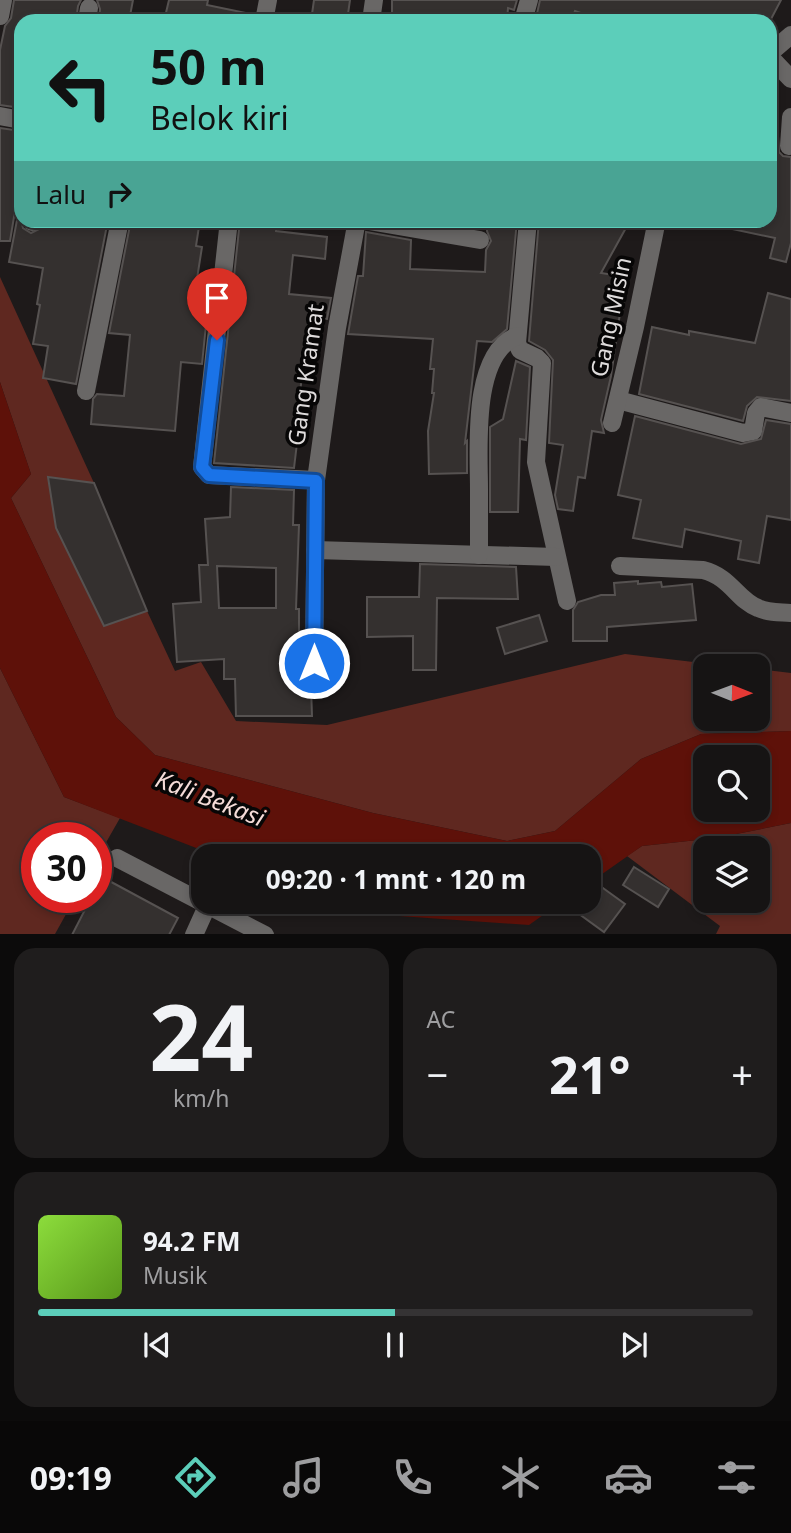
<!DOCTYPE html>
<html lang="id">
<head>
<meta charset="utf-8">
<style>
	body { margin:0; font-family:"Noto Sans",sans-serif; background:#1f1d1d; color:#f1f3f6; height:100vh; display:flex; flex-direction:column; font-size:26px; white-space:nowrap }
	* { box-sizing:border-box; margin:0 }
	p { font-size:23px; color:#9e9ea0 }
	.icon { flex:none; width:38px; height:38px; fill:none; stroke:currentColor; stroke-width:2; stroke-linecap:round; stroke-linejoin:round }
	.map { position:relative; height:934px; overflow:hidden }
	.details { display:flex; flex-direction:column; gap:14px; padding:14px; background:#0c0b0b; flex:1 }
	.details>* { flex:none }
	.hud { position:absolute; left:14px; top:14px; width:763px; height:214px; border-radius:21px; box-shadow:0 4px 10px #0003,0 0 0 2px #353334; background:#5cceba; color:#111; overflow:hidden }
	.needle { width:46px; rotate:91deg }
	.controls { position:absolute; left:693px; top:654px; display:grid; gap:14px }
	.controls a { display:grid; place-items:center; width:77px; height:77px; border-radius:14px; background:#161414; box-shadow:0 4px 10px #0003,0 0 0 2px #353334; font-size:35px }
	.speed { position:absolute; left:21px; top:822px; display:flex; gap:14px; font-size:35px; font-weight:700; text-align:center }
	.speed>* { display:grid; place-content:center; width:91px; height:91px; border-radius:50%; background:#161414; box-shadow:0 4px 10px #0003,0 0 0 2px #353334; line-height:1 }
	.speed .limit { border:10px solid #d22; background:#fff; color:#111 }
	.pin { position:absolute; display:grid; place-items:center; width:60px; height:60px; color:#fff; margin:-72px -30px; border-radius:50% 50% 50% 0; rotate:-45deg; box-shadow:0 0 7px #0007 }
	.pin .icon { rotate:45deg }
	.me { position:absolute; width:77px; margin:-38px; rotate:0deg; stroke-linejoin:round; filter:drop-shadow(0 0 5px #0008) }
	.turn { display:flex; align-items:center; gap:24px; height:147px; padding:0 21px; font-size:32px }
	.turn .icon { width:91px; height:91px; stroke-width:2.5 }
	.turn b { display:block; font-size:49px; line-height:60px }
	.then { display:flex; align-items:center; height:66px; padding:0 21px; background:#0003; gap:14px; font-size:26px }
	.big { font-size:52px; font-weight:700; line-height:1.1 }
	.details .card { flex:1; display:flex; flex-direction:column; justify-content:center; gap:10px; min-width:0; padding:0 24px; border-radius:21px; background:#1f1d1d }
	.details .dial { align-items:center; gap:0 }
	.dial b { font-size:91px; line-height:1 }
	.song { display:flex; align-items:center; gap:21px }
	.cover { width:84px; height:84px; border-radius:10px; background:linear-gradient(135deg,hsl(90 70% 55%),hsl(90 70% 35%)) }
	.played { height:7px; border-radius:4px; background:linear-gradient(90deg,#5cceba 50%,#353334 50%) }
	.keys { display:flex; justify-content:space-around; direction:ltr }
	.heat { display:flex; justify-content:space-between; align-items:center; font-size:38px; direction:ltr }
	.details .tiles { flex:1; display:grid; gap:14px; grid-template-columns:1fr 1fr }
	.card:last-child { grid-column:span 2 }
	.trip { position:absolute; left:191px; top:844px; width:410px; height:70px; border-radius:21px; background:#161414; box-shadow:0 4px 10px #0003,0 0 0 2px #353334; font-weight:700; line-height:70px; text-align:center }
	.menu { display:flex; height:112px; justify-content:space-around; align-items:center; background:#090808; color:#9e9ea0 }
	.menu .icon { width:49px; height:49px }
	.menu .on { color:#5cceba }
	.menu b { font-size:32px; color:#f1f3f6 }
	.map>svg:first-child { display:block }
	.green { fill:#5f2820; fill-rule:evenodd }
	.water { fill:#5e1109; fill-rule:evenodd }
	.building { fill:#34302f; stroke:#565251; stroke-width:2; fill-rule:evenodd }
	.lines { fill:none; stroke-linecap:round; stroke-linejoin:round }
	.minor { stroke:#696766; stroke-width:18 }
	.route-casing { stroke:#114b97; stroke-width:18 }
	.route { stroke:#1a73e8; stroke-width:12 }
	.labels { text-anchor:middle; stroke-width:7; stroke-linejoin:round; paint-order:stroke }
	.street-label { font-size:23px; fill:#dedbdb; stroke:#070606 }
	.water-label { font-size:24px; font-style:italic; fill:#f5dcd8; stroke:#070606 }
</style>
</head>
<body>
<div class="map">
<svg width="791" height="935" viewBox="0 0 791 935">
	<rect width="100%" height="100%" fill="#1e1a1a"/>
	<g class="green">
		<polygon points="0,277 94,483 48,477 56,528 104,626 147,611 175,671 201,662 236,721 327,725 625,654 736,667 705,667 705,719 758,719 758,669 791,673 791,731 701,734 641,759 555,831 507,841 373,813 155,755 116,717 11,498 31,474 0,382"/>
		<polygon points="0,668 64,797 120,818 96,860 96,838 37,838 37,898 75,898 55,934 0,934"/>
		<path d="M791,823V934H716L720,926L627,856L642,846L716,838ZM705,849H758V901H705Z"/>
	</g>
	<g class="water">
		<path d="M0,382L31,474L11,498L116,717L155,755L373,813L507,841L555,831L641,759L701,734L791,731V823L716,838L642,846L588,884V856H217L64,797L0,668ZM705,758H758V810H705Z"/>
		<polygon points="351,901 563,901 529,925 399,916"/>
	</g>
	<g class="building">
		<polygon points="14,0 81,0 78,6 76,21 21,21 21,108 0,105 0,50 5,26 11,18"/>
		<polygon points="97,0 133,0 129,21 99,21 100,9"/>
		<polygon points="169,0 208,0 207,5 246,13 245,21 164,21"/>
		<polygon points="314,0 350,0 347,21 311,21"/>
		<polygon points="392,0 517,0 514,10 508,8 507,21 442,21 442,17 392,15"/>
		<polygon points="540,0 781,0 770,21 604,21 575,11 571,21 545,21 536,18"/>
		<polygon points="0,128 21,131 21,175 10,241 0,241"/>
		<polygon points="770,131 778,136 779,152 783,156 791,157 791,243 786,262 770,258 775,238 732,229 732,220 770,220"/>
		<polygon points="17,220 21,220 23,228 31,233 41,228 43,220 108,220 76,384 43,378 48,346 33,344 40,305 37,304 43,268 9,262"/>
		<polygon points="131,220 200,220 196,246 202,247 196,285 210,286 202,364 181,362 175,431 91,424 93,399 97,394 124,396 130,335 109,333"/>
		<polygon points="240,220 277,220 276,231 327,237 325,259 293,255 289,294 331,298 327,319 309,317 297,418 300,418 294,468 214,463"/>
		<polygon points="487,220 517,220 507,329 492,342 477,341 465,443 467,441 467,473 429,474 428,431 434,393 432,393 434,369 430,369 433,339 348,334 358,276 363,276 366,232 411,240 410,269 485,272 486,250 491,241 487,231"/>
		<polygon points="539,220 617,220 627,226 601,273 627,277 622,313 620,313 611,376 601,420 604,433 592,431 585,478 578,477 573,511 558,509 555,495 563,445 549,443 553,360 545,350 529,341"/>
		<polygon points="768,293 791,299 791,401 757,397 747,406 743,421 639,394 652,327 689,335 689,331 755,343"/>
		<polygon points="516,361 530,367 526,440 520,439 518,512 490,512 490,427 503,419"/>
		<polygon points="635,416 741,444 761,439 766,420 791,424 791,520 767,516 759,563 738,559 741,541 685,529 682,547 633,538 641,500 618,495"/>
		<polygon points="48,477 94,483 147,611 104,626 56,528"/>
		<path d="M231,487L294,490L293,525H299L296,609H299V649H303L304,668L309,673H319L325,664L326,649L341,648L342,685L311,686L312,716H236L235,679H224V659L177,662L173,604L201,602L199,565H208L205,519L230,517ZM217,566L276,568V608H219Z"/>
		<polygon points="420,564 516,567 518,599 437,598 436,670 413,670 413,636 367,637 367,597 419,597"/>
		<polygon points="638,581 638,584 661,582 662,587 692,584 696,620 607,627 607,641 573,641 573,610 578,602 601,595 615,595 614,583"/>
		<polygon points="539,615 547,641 505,654 497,628"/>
		<polygon points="634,867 669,889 658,907 623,885"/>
		<polygon points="102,877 178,918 169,935 72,935 91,898 96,898 96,889"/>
		<polygon points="596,883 625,904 604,932 575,911 582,901 588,901 588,893"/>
	</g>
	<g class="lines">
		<g class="minor">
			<polyline points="0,16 3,0"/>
			<polyline points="87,21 89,8"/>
			<polyline points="264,21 268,0"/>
			<polyline points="371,21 374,0"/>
			<polyline points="523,21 529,0"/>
			<polyline points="770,53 791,35"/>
			<polyline points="770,57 791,79"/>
			<polyline points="0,116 21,120"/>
			<polyline points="789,146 791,117"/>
			<polyline points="229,220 202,467 209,475 316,480"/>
			<polyline points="363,220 480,240"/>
			<polyline points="528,220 517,343 520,350 537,358 542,363 536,462 567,601"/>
			<polyline points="32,222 32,220"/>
			<polyline points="86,391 120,220"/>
			<polyline points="618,400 743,433 753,431 756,413 761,407 791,413"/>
			<polyline points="612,423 635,327 657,220"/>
			<polyline points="315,550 556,557"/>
			<path d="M479,555C479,533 479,511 479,489C479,449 471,354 517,336"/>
			<path d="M620,566L703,570C731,577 737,600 758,608C768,613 780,612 791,613"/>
			<polyline points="314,663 316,480 337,328 357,220"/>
			<polyline points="117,858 265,935"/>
			<polyline points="194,935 208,904"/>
		</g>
	</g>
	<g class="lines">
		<defs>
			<polyline id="route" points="217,340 202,467 209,475 316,481 314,663"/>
		</defs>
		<use href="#route" class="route-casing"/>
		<use href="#route" class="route"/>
	</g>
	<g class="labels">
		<g class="street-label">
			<text transform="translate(611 317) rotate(-78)" y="8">Gang Misin</text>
			<text transform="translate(306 375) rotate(-82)" y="8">Gang Kramat</text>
		</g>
		<g class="water-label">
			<text transform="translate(210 799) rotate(21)" y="8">Kali Bekasi</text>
		</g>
	</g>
</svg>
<div class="controls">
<a><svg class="needle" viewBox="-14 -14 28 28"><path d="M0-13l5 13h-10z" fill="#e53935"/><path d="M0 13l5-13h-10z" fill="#9e9ea0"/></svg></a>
<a><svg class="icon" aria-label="search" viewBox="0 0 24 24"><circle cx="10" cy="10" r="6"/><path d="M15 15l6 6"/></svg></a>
<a><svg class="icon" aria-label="layers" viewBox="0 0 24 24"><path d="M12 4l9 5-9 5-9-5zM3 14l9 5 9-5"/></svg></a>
</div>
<div class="speed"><div class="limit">30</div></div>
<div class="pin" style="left:217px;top:340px;background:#d93025"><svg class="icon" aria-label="arrive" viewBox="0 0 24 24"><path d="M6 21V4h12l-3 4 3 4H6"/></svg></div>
<svg class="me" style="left:314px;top:663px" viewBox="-20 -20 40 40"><circle r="17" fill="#1a73e8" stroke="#fff" stroke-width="3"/><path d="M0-11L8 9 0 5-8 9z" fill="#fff"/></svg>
<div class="trip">09:20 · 1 mnt · 120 m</div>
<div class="hud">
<div class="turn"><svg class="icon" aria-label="left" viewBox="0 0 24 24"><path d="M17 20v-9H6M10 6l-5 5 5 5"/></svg><div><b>50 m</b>Belok kiri</div></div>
<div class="then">Lalu<svg class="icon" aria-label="right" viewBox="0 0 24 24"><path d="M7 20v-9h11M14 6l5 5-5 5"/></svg></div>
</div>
</div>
<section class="details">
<div class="tiles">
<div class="card dial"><b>24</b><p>km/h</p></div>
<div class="card"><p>AC</p>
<div class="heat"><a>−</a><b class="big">21°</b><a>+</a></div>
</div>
<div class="card">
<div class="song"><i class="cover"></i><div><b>94.2 FM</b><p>Musik</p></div></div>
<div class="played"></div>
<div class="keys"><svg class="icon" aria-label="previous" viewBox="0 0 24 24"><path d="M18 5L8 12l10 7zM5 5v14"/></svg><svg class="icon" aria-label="pause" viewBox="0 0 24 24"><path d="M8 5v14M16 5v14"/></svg><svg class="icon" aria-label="next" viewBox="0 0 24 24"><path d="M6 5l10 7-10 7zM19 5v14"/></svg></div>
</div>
</div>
</section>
<nav class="menu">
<b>09:19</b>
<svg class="icon on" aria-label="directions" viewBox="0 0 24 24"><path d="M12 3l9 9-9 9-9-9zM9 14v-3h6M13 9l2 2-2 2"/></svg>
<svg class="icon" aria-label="music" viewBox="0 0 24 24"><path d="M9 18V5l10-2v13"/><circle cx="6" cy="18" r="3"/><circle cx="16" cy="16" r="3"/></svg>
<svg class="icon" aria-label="phone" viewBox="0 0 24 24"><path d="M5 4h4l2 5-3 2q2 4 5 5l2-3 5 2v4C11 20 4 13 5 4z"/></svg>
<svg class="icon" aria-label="climate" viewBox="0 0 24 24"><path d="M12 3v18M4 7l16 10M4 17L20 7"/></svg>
<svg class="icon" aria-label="car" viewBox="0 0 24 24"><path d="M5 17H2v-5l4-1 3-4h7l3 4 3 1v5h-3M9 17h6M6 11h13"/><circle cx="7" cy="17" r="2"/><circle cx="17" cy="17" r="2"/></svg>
<svg class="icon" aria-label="filters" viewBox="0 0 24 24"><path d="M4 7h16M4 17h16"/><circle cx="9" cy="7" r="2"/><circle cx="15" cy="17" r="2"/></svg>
</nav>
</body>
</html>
